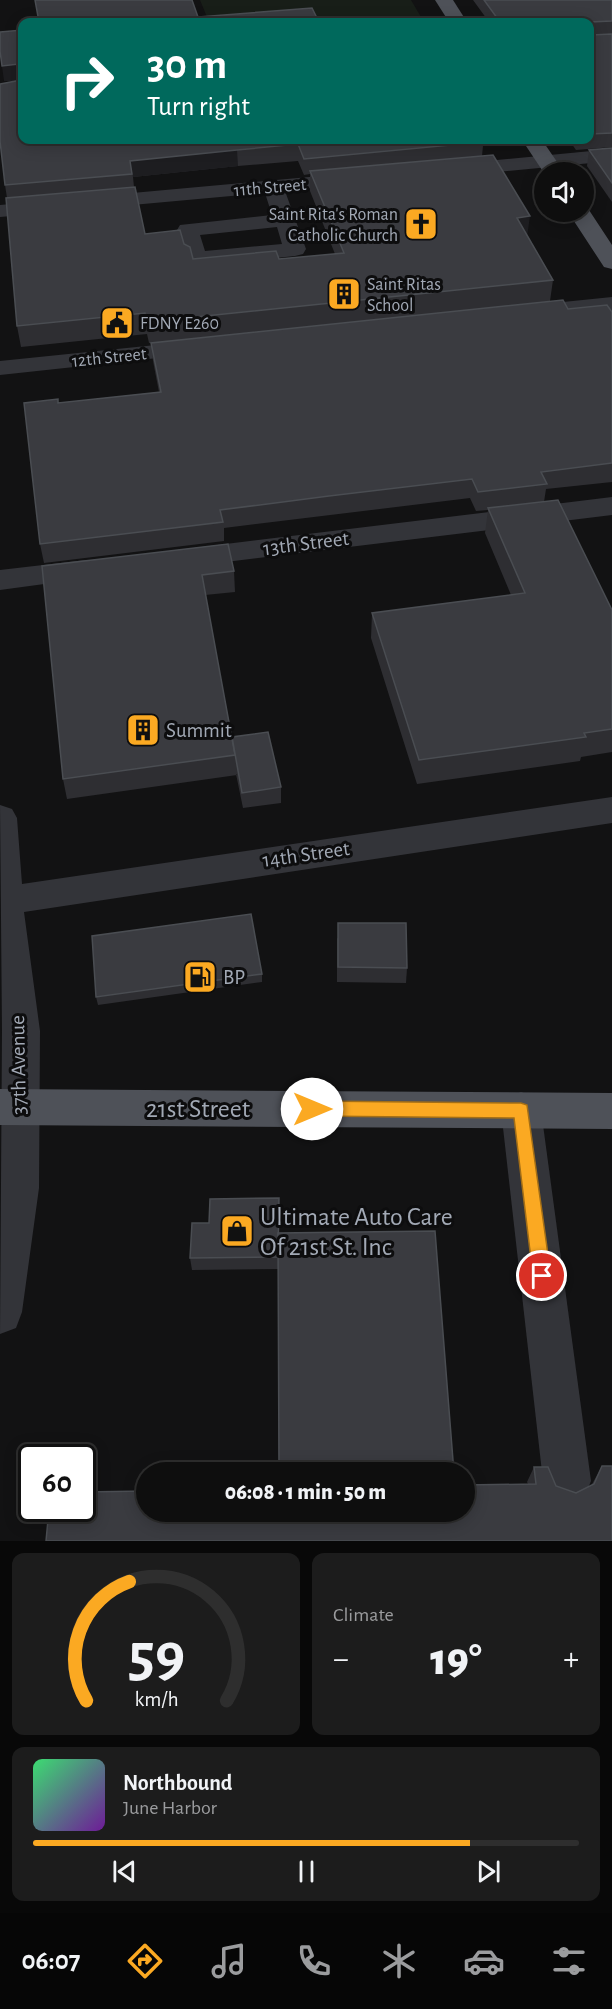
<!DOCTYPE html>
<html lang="en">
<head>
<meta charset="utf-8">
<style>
	body { margin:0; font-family:"Alegreya Sans",sans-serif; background:#1c1c1c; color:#f1f3f6; height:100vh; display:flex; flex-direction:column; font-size:22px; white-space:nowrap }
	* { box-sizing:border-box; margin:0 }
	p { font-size:20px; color:#9b9c9e }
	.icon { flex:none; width:33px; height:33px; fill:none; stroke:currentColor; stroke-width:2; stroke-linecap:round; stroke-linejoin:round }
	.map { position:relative; height:1541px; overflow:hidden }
	.drawer { display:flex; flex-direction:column; gap:12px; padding:12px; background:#080808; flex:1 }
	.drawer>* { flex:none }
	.guide { position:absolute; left:18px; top:18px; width:576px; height:126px; border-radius:12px; box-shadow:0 3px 15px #0003,0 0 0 2px #2e2e2e; background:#00695c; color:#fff; overflow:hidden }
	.tools { position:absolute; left:534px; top:162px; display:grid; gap:12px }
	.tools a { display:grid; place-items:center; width:60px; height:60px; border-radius:50%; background:#0e0e0e; box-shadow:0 3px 15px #0003,0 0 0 2px #2e2e2e; font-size:30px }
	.speed { position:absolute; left:18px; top:1444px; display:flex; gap:12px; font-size:30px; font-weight:700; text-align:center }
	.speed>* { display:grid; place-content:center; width:78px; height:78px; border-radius:50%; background:#0e0e0e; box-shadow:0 3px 15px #0003,0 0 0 2px #2e2e2e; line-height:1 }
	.speed .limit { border:3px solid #111; border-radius:9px; background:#fff; color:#111 }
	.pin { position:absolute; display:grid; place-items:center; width:51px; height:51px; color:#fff; margin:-26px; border:3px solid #fff; border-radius:50%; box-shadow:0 2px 6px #0007 }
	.me { position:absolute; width:66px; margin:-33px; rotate:90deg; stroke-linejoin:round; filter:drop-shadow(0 0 4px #0008) }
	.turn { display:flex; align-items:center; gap:21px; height:126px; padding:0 30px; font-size:27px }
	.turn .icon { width:78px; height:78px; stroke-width:2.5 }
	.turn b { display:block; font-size:42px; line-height:51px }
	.big { font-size:45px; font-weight:800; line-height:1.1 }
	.drawer .widget { flex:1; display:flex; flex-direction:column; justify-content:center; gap:9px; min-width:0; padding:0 21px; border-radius:12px; background:#1c1c1c }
	.drawer .dial { align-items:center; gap:0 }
	.dial svg { height:156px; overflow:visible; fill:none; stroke:#2e2e2e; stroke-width:7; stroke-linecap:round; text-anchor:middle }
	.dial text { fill:#f1f3f6; stroke:none }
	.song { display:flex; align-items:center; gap:18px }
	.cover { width:72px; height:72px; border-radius:9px; background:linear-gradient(135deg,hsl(140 70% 55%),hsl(280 70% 35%)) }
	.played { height:6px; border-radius:3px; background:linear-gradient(90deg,#fba922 80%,#2e2e2e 80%) }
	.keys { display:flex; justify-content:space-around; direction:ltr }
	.heat { display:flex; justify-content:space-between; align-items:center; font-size:33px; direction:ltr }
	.drawer .tiles { flex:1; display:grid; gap:12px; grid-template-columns:1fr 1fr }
	.widget:last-child { grid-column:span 2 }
	.trip { position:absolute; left:136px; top:1462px; width:339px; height:60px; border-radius:30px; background:#0e0e0e; box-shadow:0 3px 15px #0003,0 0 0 2px #2e2e2e; font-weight:800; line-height:60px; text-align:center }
	.menu { display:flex; height:96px; justify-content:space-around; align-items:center; background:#060606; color:#9b9c9e }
	.menu .icon { width:42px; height:42px }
	.menu .selected { color:#fba922 }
	.menu b { font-size:27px; color:#f1f3f6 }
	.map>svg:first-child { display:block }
	.green { fill:#181e18 }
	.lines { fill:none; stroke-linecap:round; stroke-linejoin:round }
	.minor { fill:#333439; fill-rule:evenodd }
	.major { fill:#4e5158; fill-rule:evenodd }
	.wall { fill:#2e2e32; fill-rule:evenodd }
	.shaded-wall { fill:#1d1d20 }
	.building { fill:#3a3b40; stroke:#4a4d52; stroke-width:1.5 }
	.route { fill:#fba922; stroke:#a36e16; stroke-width:1.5 }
	.labels { text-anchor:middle; stroke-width:6; stroke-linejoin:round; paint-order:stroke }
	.far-street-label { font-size:18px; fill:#a2a9b5; stroke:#0d0d0e }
	.far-poi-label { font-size:18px; fill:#a2a9b5; stroke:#0d0d0e; text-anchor:start }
	.street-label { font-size:21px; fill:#a2a9b5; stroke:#0d0d0e }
	.poi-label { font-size:21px; fill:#a2a9b5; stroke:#0d0d0e; text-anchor:start }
	.near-street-label { font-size:26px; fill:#a2a9b5; stroke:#0d0d0e }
	.near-poi-label { font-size:26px; fill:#a2a9b5; stroke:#0d0d0e; text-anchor:start }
</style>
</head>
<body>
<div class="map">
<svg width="612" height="1541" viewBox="0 0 612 1541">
	<rect width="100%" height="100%" fill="#121213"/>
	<polygon class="green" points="200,0 411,0 424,22 322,22 319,17 249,22 209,22"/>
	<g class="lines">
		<g class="minor">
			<polygon points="612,149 612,161 455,176 448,174 445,170 448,166 455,164"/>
			<path d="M353,173L360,175L363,179L360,183L285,191L306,249L303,254L295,256L196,266L188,264L177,230L180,225L272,215L265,193L0,217V205ZM277,227L282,244L205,251L200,235Z"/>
			<polygon points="612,297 612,311 524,320 516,318 512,313 516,308 524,306"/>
			<polygon points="195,341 204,343 207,348 204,353 0,375 0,361"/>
			<polygon points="612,497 612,515 185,567 175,565 171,558 175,551 185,549"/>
			<polygon points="86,560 96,563 100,570 96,577 0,590 0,570"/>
			<polygon points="612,797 612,823 24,912 40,1031 39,1188 22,1312 16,1328 0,1334 2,1031 0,805 12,809 17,818 22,884"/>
			<polygon points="521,1092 535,1097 541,1110 591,1481 584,1498 567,1505 550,1498 543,1481 501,1110 507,1097"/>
		</g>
		<g class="major">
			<polygon points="435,0 453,0 467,22 449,22"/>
			<polygon points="522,140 542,140 564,172 544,173"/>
			<polygon points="584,207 587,207 612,245 612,269 604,267 568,212 584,212"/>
			<polygon points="0,1089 612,1093 612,1129 0,1125"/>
		</g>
	</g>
	<g class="wall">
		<polygon points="473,0 612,0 612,147 576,150 569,140 590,140 590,22 489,22"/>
		<path d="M22,30V140H496L495,145L483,146L482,156L553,280L550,301L568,309L612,312V482L546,489L544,502L612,610V752L581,757L580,761L417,784L371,638L372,613L511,595L485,533L488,510L476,511L470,498L224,528V541L44,563L40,544L58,403L159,392L153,361L151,343H149L147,334L21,347L17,326L7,198L5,185L21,80L4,81ZM298,161L304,175L310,174V191L335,254L279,259H193L184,244L145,234L134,187L133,177L238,166Z"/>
		<polygon points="612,148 612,202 587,166 589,150"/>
		<polygon points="42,566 234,571 235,592 205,595 232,737 281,787 281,803 243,808 236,774 237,775 67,799 63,779"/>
		<polygon points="337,938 407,968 406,983 337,982"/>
		<polygon points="262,974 262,982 98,1005 96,997"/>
		<polygon points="279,1198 279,1269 192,1270 190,1258 209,1223"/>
		<polygon points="602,1466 612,1541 528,1484 527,1482 534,1467 556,1486 576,1493 591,1486"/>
	</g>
	<g class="shaded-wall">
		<polygon points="19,64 22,80 4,81 2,66"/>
		<polygon points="237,150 238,166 133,177 130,161"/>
		<polygon points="530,216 527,237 517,218"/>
	</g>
	<g class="building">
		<polygon points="35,0 192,0 198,17 312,8 319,22 39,22"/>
		<polygon points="484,0 612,0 612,21 590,22 591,35 612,34 612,133 590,134 590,22 500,22"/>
		<polygon points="22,30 22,140 481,140 483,142 304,159 298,144 237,150 130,161 132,174 5,185 0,141 0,84 21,80 22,66 19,64 2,66 0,51 0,32"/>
		<polygon points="612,148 612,183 589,150"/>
		<polygon points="493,155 530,216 517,218 553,280 147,322 145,313 17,326 6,198 135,187 145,234 180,230 184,244 190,247 193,259 276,251 279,259 344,253 310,171"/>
		<polygon points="563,300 568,309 607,305 612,312 612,463 541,472 547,484 478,492 472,479 329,496 220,510 223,522 40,544 24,403 58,399 58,403 161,392 151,343"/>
		<polygon points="558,500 612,610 612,729 584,733 586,737 419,760 372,613 525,593 488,508"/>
		<polygon points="228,544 234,571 202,575 235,755 63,779 42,566"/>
		<polygon points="268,732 281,787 242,793 232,737"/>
		<polygon points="251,914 262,974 96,997 92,936"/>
		<polygon points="338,923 406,923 407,968 338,967"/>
		<polygon points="279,1198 278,1257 190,1258 192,1223 209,1223 210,1199"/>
		<polygon points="435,1231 454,1473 279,1473 278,1233"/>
		<polygon points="602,1466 612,1466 612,1541 46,1541 49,1509 82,1509 82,1492 147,1491 147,1512 465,1512 465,1485 536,1484 534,1467 548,1467 556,1486 576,1493 594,1484"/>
	</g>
	<polygon class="route" points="312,1101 521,1103 527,1105 551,1276 548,1283 542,1285 536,1283 533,1276 514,1118 312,1116 306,1114 303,1109 306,1104"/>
	<defs>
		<symbol id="church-square" viewBox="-11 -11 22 22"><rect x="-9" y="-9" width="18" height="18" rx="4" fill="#fba922" stroke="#0d0d0e"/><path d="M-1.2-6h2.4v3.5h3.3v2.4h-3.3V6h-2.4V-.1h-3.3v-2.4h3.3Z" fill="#111"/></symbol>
		<symbol id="building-square" viewBox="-11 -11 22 22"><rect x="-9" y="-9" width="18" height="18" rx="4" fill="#fba922" stroke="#0d0d0e"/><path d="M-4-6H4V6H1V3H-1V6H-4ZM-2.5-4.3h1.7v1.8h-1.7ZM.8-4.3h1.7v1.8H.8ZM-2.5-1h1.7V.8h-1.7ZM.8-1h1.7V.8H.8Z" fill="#111"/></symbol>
		<symbol id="civic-square" viewBox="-11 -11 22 22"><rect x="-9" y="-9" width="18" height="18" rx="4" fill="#fba922" stroke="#0d0d0e"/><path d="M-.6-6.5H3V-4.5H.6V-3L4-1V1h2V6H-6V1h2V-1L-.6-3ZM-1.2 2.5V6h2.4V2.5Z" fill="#111"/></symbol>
		<symbol id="fuel-square" viewBox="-11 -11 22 22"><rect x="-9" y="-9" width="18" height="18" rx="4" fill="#fba922" stroke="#0d0d0e"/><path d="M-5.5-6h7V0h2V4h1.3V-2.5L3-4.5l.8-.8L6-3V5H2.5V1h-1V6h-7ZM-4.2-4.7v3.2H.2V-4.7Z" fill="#111"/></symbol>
		<symbol id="shop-square" viewBox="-11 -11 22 22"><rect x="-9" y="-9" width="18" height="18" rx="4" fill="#fba922" stroke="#0d0d0e"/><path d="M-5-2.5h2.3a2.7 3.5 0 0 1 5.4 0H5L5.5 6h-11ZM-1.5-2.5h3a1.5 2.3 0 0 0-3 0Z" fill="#111"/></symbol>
	</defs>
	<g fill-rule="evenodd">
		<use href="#church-square" x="402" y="205" width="38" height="38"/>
		<use href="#building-square" x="325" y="275" width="38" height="38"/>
		<use href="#civic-square" x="98" y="304" width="38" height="38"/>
		<use href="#building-square" x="124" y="711" width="38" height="38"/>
		<use href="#fuel-square" x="181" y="958" width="38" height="38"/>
		<use href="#shop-square" x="218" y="1212" width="38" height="38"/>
	</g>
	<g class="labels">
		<g class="far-street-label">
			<text transform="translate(270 187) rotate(-5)" y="6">11th Street</text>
			<text transform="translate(109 357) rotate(-6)" y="6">12th Street</text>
		</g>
		<g class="far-poi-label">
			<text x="398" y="220" text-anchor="end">Saint Rita's Roman<tspan x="398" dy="21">Catholic Church</tspan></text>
			<text x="367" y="290">Saint Ritas<tspan x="367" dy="21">School</tspan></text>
			<text x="140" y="329">FDNY E260</text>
		</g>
		<g class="street-label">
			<text transform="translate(306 543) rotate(-7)" y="7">13th Street</text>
			<text transform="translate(306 854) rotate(-8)" y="7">14th Street</text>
			<text transform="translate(18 1065) rotate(-91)" y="7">37th Avenue</text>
		</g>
		<g class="poi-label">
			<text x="166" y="737">Summit</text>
			<text x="223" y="984">BP</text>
		</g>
		<g class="near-street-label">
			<text x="198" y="1117">21st Street</text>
		</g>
		<g class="near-poi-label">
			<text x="260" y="1225">Ultimate Auto Care<tspan x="260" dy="30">Of 21st St. Inc</tspan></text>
		</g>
	</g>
</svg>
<div class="tools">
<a><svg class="icon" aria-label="sound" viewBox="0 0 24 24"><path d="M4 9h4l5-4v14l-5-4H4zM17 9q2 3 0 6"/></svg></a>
</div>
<div class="speed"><div class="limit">60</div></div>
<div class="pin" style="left:542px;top:1276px;background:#d93025"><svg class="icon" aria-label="arrive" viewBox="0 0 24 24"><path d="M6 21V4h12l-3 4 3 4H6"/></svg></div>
<svg class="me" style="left:312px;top:1109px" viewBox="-20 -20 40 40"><circle r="19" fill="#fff"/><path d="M0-13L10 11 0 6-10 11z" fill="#fba922"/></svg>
<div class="trip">06:08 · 1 min · 50 m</div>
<div class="guide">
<div class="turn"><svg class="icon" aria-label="right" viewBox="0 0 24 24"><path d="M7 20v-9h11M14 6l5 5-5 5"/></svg><div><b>30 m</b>Turn right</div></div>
</div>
</div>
<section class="drawer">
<div class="tiles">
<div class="widget dial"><svg viewBox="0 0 100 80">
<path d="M14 69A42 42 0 1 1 86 69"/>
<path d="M14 69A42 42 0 0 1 36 8" stroke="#fba922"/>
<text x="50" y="56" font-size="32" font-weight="700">59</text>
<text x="50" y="72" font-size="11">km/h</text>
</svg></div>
<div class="widget"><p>Climate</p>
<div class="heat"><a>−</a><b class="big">19°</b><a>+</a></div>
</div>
<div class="widget">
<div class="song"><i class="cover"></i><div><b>Northbound</b><p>June Harbor</p></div></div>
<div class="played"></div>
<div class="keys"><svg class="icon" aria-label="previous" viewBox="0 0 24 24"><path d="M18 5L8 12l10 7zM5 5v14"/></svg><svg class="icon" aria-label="pause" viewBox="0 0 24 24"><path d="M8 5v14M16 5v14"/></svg><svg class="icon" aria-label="next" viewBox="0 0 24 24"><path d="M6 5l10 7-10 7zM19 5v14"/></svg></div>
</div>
</div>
</section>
<nav class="menu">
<b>06:07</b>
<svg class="icon selected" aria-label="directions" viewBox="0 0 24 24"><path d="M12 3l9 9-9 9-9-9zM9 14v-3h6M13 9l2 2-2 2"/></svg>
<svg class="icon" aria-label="music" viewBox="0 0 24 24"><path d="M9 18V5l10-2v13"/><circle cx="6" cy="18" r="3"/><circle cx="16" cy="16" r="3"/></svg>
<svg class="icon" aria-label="phone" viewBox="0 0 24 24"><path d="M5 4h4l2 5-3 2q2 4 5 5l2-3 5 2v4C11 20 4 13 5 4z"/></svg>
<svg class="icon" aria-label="climate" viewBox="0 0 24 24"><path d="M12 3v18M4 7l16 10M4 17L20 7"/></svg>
<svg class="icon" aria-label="car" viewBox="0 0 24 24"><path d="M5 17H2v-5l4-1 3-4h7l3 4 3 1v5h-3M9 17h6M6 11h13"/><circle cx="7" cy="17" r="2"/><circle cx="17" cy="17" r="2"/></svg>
<svg class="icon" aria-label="filters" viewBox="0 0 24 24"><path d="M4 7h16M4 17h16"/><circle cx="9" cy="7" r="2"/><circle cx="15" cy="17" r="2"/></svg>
</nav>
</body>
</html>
